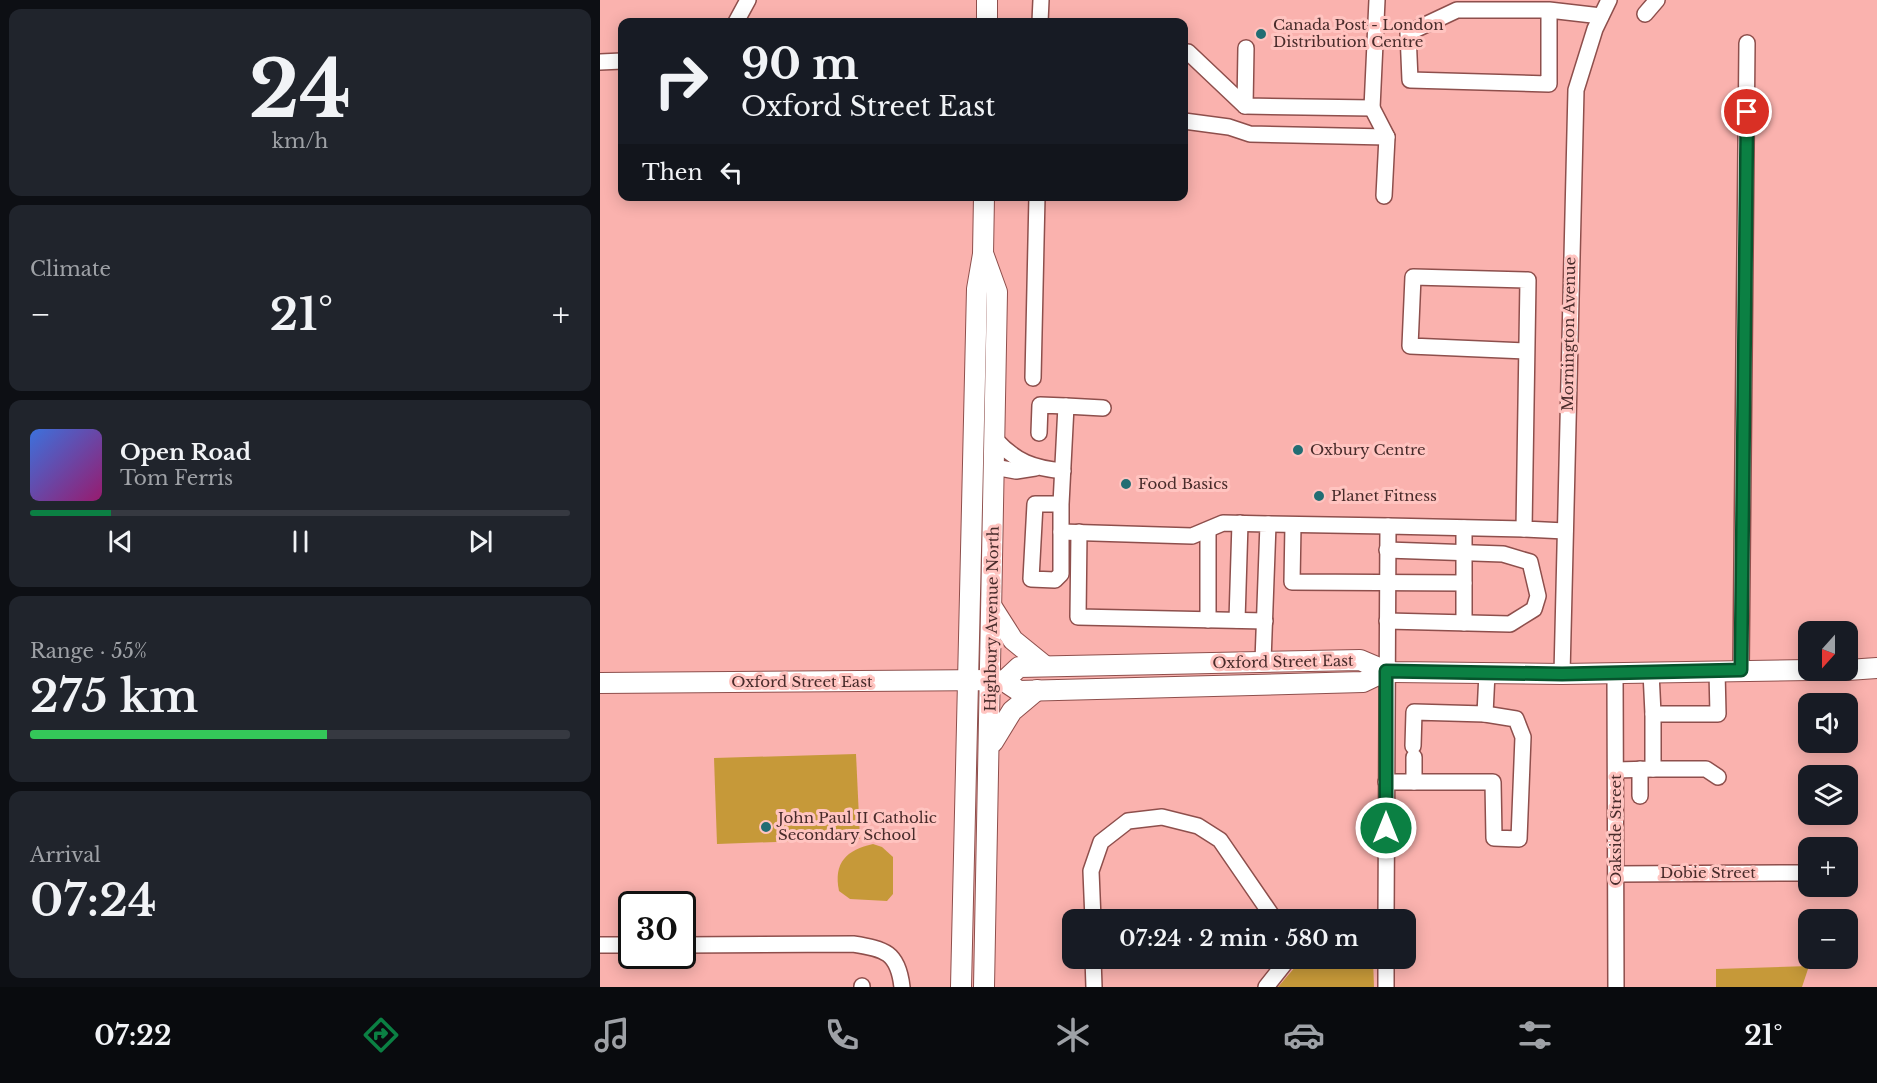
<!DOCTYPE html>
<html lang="en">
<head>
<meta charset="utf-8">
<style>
	body { margin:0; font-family:"Libre Baskerville",serif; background:#20242c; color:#f1f3f6; height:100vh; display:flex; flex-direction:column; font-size:22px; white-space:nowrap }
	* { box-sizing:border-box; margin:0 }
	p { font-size:20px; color:#9ea1a6 }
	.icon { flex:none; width:33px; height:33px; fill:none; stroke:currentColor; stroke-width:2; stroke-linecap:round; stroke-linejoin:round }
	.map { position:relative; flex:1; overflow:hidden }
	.drawer { display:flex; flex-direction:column; gap:9px; padding:9px; background:#0d0f14; width:600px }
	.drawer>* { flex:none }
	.hud { position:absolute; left:18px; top:18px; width:570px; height:183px; border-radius:12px; box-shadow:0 3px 15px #0003; background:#171b24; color:#f1f3f6; overflow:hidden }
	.needle { width:39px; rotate:201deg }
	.controls { position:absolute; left:1198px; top:621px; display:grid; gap:12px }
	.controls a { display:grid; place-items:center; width:60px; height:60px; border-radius:12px; background:#171b24; box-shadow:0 3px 15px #0003; font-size:30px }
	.speed { position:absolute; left:18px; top:891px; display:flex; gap:12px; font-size:30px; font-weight:700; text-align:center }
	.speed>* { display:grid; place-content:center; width:78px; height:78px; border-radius:50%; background:#171b24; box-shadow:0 3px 15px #0003; line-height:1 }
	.speed .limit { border:3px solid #111; border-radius:9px; background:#fff; color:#111 }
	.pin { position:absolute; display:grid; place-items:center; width:51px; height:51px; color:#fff; margin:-26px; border:3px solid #fff; border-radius:50%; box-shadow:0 2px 6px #0007 }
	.me { position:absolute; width:66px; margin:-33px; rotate:0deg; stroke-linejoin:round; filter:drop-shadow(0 0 4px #0008) }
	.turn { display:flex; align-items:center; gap:21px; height:126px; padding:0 24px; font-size:27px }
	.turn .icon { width:78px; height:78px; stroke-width:2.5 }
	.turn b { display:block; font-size:42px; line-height:51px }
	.then { display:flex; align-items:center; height:57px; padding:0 24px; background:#0003; gap:12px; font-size:22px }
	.big { font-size:45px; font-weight:600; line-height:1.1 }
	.drawer .widget { flex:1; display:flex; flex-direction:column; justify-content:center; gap:9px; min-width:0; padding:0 21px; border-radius:12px; background:#20242c }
	.drawer .dial { align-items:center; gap:0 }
	.dial b { font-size:78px; line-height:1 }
	.song { display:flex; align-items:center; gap:18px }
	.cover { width:72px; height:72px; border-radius:9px; background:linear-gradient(135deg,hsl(220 70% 55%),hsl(320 70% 35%)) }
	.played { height:6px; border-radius:3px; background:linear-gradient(90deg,#0b8043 15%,#363941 15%) }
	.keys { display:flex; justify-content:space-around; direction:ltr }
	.heat { display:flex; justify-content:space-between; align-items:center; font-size:33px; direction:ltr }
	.charge { height:9px; border-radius:4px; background:linear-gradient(90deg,#34c759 55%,#363941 0) }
	.trip { position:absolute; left:462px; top:909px; width:354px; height:60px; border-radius:12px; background:#171b24; box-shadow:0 3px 15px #0003; font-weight:600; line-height:60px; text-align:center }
	.tabs { display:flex; height:96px; justify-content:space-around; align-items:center; background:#090b0e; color:#9ea1a6 }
	.tabs .icon { width:42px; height:42px }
	.tabs .current { color:#0b8043 }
	.tabs b { font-size:27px; color:#f1f3f6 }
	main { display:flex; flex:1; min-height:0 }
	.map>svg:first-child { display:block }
	.green { fill:#c69939 }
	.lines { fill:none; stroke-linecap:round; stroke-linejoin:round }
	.minor-casing { stroke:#8e4f4c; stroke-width:18 }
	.major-casing { stroke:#8e4f4c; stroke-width:22 }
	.minor { stroke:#fff; stroke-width:15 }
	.major { stroke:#fff; stroke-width:20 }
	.route-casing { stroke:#07532c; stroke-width:15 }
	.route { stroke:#0b8043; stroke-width:10 }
	.poi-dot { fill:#226d73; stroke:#ffc4c0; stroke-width:2 }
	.labels { text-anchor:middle; stroke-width:6; stroke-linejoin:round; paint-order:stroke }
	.poi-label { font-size:15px; fill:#482b2a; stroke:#ffc4c0; text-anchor:start }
	.street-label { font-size:15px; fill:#482b2a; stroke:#ffc4c0 }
</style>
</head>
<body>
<main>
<section class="drawer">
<div class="widget dial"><b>24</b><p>km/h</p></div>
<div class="widget"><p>Climate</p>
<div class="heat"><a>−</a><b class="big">21°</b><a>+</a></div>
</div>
<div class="widget">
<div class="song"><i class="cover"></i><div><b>Open Road</b><p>Tom Ferris</p></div></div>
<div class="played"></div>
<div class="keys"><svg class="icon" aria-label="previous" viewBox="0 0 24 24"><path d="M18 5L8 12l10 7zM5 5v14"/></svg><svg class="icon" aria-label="pause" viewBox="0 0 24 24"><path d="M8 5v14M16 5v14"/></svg><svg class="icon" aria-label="next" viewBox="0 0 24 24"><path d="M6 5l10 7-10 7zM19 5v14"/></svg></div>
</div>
<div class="widget"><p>Range · 55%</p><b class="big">275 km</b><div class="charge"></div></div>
<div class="widget"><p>Arrival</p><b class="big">07:24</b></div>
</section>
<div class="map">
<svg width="1277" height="987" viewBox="0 0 1277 987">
	<rect width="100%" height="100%" fill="#fab2ae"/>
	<g class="green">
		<polygon points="256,754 260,839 117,844 114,758"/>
		<path d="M273,844L282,847L293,857V894L287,901L250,899L239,891C233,862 247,850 273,844Z"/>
		<polygon points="702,959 773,959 774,987 678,987"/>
		<polygon points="1209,966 1202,987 1116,987 1116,969"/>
	</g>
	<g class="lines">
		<defs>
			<g id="minor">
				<polyline points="949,10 949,84 810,80 808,33 857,10 949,10 1001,16"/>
				<polyline points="1045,14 1057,0"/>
				<polyline points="136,22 148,0"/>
				<polyline points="440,22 441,0"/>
				<polyline points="584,52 588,52 645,106 772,108 777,0"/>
				<polyline points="0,62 22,61"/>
				<polyline points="645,106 646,48"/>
				<polyline points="772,108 787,137 784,196"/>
				<polyline points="584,121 629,127 650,134 787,137"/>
				<polyline points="926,351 810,346 813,277 928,280 924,529 965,531"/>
				<polyline points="433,378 437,196"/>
				<polyline points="439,433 440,405 466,406"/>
				<path d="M395,439C416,462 433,468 463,471"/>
				<polyline points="394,467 416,471 435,468"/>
				<polyline points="461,504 435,504 431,579 455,580 461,574 461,504 466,406 503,408"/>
				<polyline points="668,524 788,526"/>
				<polyline points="693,525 692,582 864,583"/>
				<polyline points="608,530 608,620"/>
				<polyline points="461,532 592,536 623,523 668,524 663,661"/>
				<polyline points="479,532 478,617 665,621"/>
				<polyline points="637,620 640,523"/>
				<polyline points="787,621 910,624 934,609 938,596 930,562 903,554 787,550"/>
				<polyline points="864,623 864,528"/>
				<polyline points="1141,670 1147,43"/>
				<polyline points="1051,672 1053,714 1118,714 1117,671"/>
				<polyline points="1015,673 1016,987"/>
				<polyline points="962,674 976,90 995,29 1009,0"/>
				<polyline points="813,746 814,712 885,714 887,673"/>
				<polyline points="814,757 814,782"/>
				<polyline points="1040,769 1040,796"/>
				<polyline points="1053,769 1106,769 1118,777"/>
				<polyline points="1016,770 1053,769 1053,714"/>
				<polyline points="786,782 893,782 894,838 919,839 923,737 916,719 885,714"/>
				<polyline points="1017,874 1199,873"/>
				<polyline points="493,920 491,871 501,842 528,821 562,817 598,826 620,840 675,920"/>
				<polyline points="786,920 788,526 924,529"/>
				<polyline points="0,945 32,945"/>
				<path d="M82,945L253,944C285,949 298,952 302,987"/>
				<polyline points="493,958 494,987"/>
				<polyline points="262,987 262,986"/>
				<polyline points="666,987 689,958"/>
				<polyline points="786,987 786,958"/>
			</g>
			<g id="major">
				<polyline points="387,22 387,0"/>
				<polyline points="384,256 397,292 384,987"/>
				<polyline points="392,607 413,640 445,666"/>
				<polyline points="1248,670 1277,668"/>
				<polyline points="404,681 419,667 760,660 786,671 794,672 962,674 1209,670"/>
				<polyline points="0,683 392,680 404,681 419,691 763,682 786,671"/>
				<polyline points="393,742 412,711 437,690"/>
				<polyline points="361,987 377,289 383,254 384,196"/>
			</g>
		</defs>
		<use href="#minor" class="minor-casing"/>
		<use href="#major" class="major-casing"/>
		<use href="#minor" class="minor"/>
		<use href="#major" class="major"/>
	</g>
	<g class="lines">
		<defs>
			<polyline id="route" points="786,828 786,671 962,674 1141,670 1147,112"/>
		</defs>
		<use href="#route" class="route-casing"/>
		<use href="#route" class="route"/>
	</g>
	<g class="poi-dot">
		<circle cx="661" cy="34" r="6"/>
		<circle cx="698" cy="450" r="6"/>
		<circle cx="526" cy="484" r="6"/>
		<circle cx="719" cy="496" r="6"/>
		<circle cx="166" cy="827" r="6"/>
	</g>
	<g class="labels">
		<g class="poi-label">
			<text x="673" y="30">Canada Post - London<tspan x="673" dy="17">Distribution Centre</tspan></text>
			<text x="710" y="455">Oxbury Centre</text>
			<text x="538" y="489">Food Basics</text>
			<text x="731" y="501">Planet Fitness</text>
			<text x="178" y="823">John Paul II Catholic<tspan x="178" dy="17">Secondary School</tspan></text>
		</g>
		<g class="street-label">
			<text transform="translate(969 334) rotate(-89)" y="5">Mornington Avenue</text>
			<text transform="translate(392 619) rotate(-89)" y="5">Highbury Avenue North</text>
			<text transform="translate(683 662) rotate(-1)" y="5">Oxford Street East</text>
			<text x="202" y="687">Oxford Street East</text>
			<text transform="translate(1016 830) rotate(-90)" y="5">Oakside Street</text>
			<text x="1108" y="878">Dobie Street</text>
		</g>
	</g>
</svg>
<div class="controls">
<a><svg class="needle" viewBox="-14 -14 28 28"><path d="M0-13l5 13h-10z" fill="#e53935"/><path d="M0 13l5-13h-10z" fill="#9ea1a6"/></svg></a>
<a><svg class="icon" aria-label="sound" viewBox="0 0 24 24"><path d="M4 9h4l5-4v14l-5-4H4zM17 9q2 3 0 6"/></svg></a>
<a><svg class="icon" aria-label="layers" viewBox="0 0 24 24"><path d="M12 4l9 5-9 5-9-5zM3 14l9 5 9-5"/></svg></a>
<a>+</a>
<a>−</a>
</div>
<div class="speed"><div class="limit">30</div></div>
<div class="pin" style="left:1147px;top:112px;background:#d93025"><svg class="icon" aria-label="arrive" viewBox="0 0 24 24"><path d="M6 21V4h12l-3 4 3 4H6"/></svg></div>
<svg class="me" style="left:786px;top:828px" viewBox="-20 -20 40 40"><circle r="17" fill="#0b8043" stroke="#fff" stroke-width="3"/><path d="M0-11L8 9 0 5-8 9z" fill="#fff"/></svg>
<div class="trip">07:24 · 2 min · 580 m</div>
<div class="hud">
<div class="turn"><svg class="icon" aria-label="right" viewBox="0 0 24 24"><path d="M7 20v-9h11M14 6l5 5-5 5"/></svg><div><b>90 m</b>Oxford Street East</div></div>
<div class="then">Then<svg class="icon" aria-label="left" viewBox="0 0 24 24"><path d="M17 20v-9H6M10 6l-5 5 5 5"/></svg></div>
</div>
</div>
</main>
<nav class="tabs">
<b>07:22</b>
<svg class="icon current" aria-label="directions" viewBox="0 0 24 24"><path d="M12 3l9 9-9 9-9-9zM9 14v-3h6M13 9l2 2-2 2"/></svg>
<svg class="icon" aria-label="music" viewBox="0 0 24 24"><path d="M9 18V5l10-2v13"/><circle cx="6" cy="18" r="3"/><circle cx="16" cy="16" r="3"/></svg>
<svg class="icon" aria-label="phone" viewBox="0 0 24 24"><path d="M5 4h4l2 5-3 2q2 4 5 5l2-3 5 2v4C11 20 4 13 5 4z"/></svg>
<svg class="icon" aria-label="climate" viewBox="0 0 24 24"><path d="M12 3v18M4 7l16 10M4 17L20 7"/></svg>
<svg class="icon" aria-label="car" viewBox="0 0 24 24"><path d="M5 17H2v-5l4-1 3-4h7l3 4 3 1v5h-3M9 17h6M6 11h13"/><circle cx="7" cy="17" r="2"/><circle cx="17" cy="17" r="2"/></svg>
<svg class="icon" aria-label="filters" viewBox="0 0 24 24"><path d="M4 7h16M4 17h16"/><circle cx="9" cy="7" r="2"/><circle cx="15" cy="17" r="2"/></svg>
<b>21°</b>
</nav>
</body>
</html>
